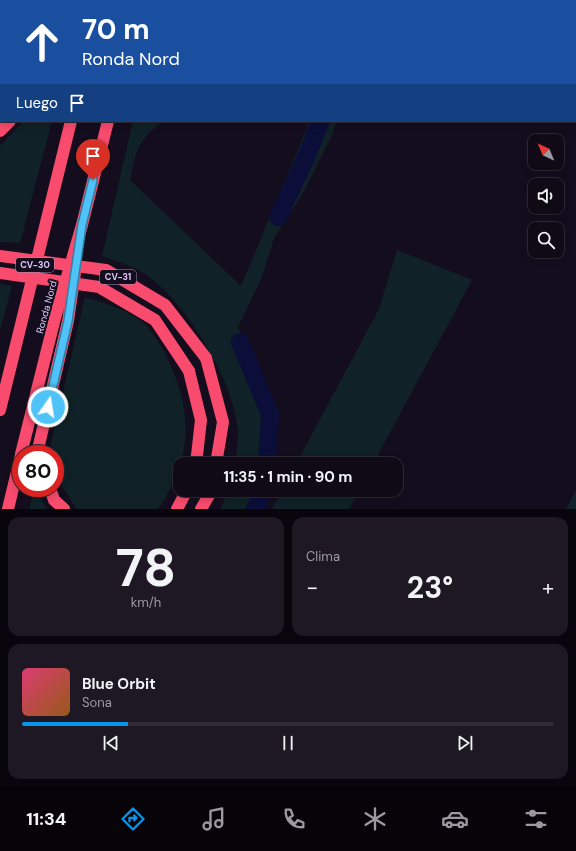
<!DOCTYPE html>
<html lang="es">
<head>
<meta charset="utf-8">
<style>
	body { margin:0; font-family:"DM Sans",sans-serif; background:#1d1823; color:#f1f3f6; height:100vh; display:flex; flex-direction:column; font-size:15px; white-space:nowrap }
	* { box-sizing:border-box; margin:0 }
	p { font-size:13px; color:#9b9aa1 }
	.icon { flex:none; width:22px; height:22px; fill:none; stroke:currentColor; stroke-width:2; stroke-linecap:round; stroke-linejoin:round }
	.map { position:relative; height:509px; overflow:hidden }
	.sheet { display:flex; flex-direction:column; gap:8px; padding:8px; background:#08060c; flex:1 }
	.sheet>* { flex:none }
	.hud { position:absolute; left:0px; top:0px; width:576px; height:122px; box-shadow:0 2px 10px #0003,0 0 0 1px #2f2b35; background:#1a4fa0; color:#fff; overflow:hidden }
	.needle { width:26px; rotate:316deg }
	.tools { position:absolute; left:528px; top:134px; display:grid; gap:8px }
	.tools a { display:grid; place-items:center; width:36px; height:36px; border-radius:8px; background:#0f0a16; box-shadow:0 2px 10px #0003,0 0 0 1px #2f2b35; font-size:20px }
	.speed { position:absolute; left:12px; top:445px; display:flex; gap:8px; font-size:20px; font-weight:700; text-align:center }
	.speed>* { display:grid; place-content:center; width:52px; height:52px; border-radius:50%; background:#0f0a16; box-shadow:0 2px 10px #0003,0 0 0 1px #2f2b35; line-height:1 }
	.speed .limit { border:6px solid #d22; background:#fff; color:#111 }
	.pin { position:absolute; display:grid; place-items:center; width:34px; height:34px; color:#fff; margin:-41px -17px; border-radius:50% 50% 50% 0; rotate:-45deg; box-shadow:0 0 4px #0007 }
	.pin .icon { rotate:45deg }
	.me { position:absolute; width:44px; margin:-22px; rotate:13deg; stroke-linejoin:round; filter:drop-shadow(0 0 3px #0008) }
	.turn { display:flex; align-items:center; gap:14px; height:84px; padding:0 16px; font-size:18px }
	.turn .icon { width:52px; height:52px; stroke-width:2.5 }
	.turn b { display:block; font-size:28px; line-height:34px }
	.then { display:flex; align-items:center; height:38px; padding:0 16px; background:#0003; gap:8px; font-size:15px }
	.big { font-size:30px; font-weight:700; line-height:1.1 }
	.sheet .card { flex:1; display:flex; flex-direction:column; justify-content:center; gap:6px; min-width:0; padding:0 14px; border-radius:12px; background:#1d1823 }
	.sheet .dial { align-items:center; gap:0 }
	.dial b { font-size:52px; line-height:1 }
	.song { display:flex; align-items:center; gap:12px }
	.cover { width:48px; height:48px; border-radius:6px; background:linear-gradient(135deg,hsl(340 70% 55%),hsl(30 70% 35%)) }
	.played { height:4px; border-radius:2px; background:linear-gradient(90deg,#0895ec 20%,#2f2b35 20%) }
	.keys { display:flex; justify-content:space-around; direction:ltr }
	.heat { display:flex; justify-content:space-between; align-items:center; font-size:22px; direction:ltr }
	.sheet .tiles { flex:1; display:grid; gap:8px; grid-template-columns:1fr 1fr }
	.card:last-child { grid-column:span 2 }
	.trip { position:absolute; left:173px; top:457px; width:230px; height:40px; border-radius:12px; background:#0f0a16; box-shadow:0 2px 10px #0003,0 0 0 1px #2f2b35; font-weight:700; line-height:40px; text-align:center }
	.tabs { display:flex; height:64px; justify-content:space-around; align-items:center; background:#060409; color:#9b9aa1 }
	.tabs .icon { width:28px; height:28px }
	.tabs .selected { color:#0895ec }
	.tabs b { font-size:18px; color:#f1f3f6 }
	.map>svg:first-child { display:block }
	.green { fill:#102227 }
	.lines { fill:none; stroke-linecap:round; stroke-linejoin:round }
	.canal { stroke:#0a0e39; stroke-width:18 }
	.highway { stroke:#f94b6d; stroke-width:12 }
	.highway-bridge { stroke:#f94b6d; stroke-width:12 }
	.route-casing { stroke:#337fa1; stroke-width:10 }
	.route { stroke:#4fc3f7; stroke-width:7 }
	.labels { text-anchor:middle; stroke-width:4; stroke-linejoin:round; paint-order:stroke }
	.shield { fill:#140d1e; stroke:#a292ba; stroke-width:1 }
	.shield-label { font-size:9px; font-weight:bold; fill:#dfcbfd }
	.street-label { font-size:10px; fill:#dfcbfd; stroke:#140d1e }
</style>
</head>
<body>
<div class="map">
<svg width="576" height="509" viewBox="0 0 576 509">
	<rect width="100%" height="100%" fill="#140d1e"/>
	<g class="green">
		<polygon points="24,121 52,121 20,243 0,242 0,146"/>
		<path d="M133,121H163C138,141 136,149 130,180L241,286L310,121H336L333,133L303,193L274,238L262,277L238,327L272,414L269,464H235C237,452 239,436 237,424C232,378 183,297 142,272C130,265 116,261 102,256Z"/>
		<polygon points="397,250 472,280 373,464 296,464 379,309"/>
		<polygon points="0,284 12,286 0,330"/>
		<path d="M85,297C104,303 125,309 141,321C154,332 165,352 171,366C194,419 190,463 158,509H77L63,488L55,470V454H51L50,448Z"/>
		<polygon points="34,489 47,509 29,509"/>
		<polygon points="228,490 266,490 258,509 221,509"/>
		<polygon points="282,490 360,490 349,509 272,509"/>
		<polygon points="576,490 576,509 566,509"/>
	</g>
	<g class="lines">
		<g class="canal">
			<polyline points="40,1 40,0"/>
			<polyline points="347,1 347,0"/>
			<polyline points="0,77 1,75"/>
			<polyline points="278,217 304,162 321,121"/>
			<polyline points="240,342 270,414 267,464"/>
			<polyline points="255,509 264,490"/>
		</g>
		<g class="highway">
			<polyline points="77,1 77,0"/>
			<polyline points="100,1 100,0"/>
			<polyline points="138,1 138,0"/>
			<polyline points="0,131 10,121"/>
			<polyline points="206,358 223,422 216,464"/>
			<polyline points="189,371 201,420 196,464"/>
			<polyline points="0,410 71,121"/>
			<polyline points="21,454 55,318 82,225 108,121"/>
			<polyline points="39,454 38,449 68,321 75,273"/>
			<polyline points="50,488 54,500 64,509"/>
			<polyline points="8,509 21,455"/>
			<polyline points="177,509 187,490"/>
			<polyline points="201,509 212,490"/>
		</g>
		<g class="highway-bridge">
			<polyline points="0,256 106,270 165,305 206,358"/>
			<polyline points="0,273 99,287 155,320 189,371"/>
		</g>
	</g>
	<g class="lines">
		<defs>
			<polyline id="route" points="48,407 68,321 82,225 93,180"/>
		</defs>
		<use href="#route" class="route-casing"/>
		<use href="#route" class="route"/>
	</g>
	<g class="labels">
		<g class="shield">
			<rect x="16" y="258" width="38" height="14" rx="3"/>
			<rect x="100" y="270" width="36" height="14" rx="3"/>
		</g>
		<g class="shield-label">
			<text x="35" y="268">CV-30</text>
			<text x="118" y="280">CV-31</text>
		</g>
		<g class="street-label">
			<text transform="translate(46 307) rotate(-75)" y="4">Ronda Nord</text>
		</g>
	</g>
</svg>
<div class="tools">
<a><svg class="needle" viewBox="-14 -14 28 28"><path d="M0-13l5 13h-10z" fill="#e53935"/><path d="M0 13l5-13h-10z" fill="#9b9aa1"/></svg></a>
<a><svg class="icon" aria-label="sound" viewBox="0 0 24 24"><path d="M4 9h4l5-4v14l-5-4H4zM17 9q2 3 0 6"/></svg></a>
<a><svg class="icon" aria-label="search" viewBox="0 0 24 24"><circle cx="10" cy="10" r="6"/><path d="M15 15l6 6"/></svg></a>
</div>
<div class="speed"><div class="limit">80</div></div>
<div class="pin" style="left:93px;top:180px;background:#d93025"><svg class="icon" aria-label="arrive" viewBox="0 0 24 24"><path d="M6 21V4h12l-3 4 3 4H6"/></svg></div>
<svg class="me" style="left:48px;top:407px" viewBox="-20 -20 40 40"><circle r="17" fill="#4fc3f7" stroke="#fff" stroke-width="3"/><path d="M0-11L8 9 0 5-8 9z" fill="#fff"/></svg>
<div class="trip">11:35 · 1 min · 90 m</div>
<div class="hud">
<div class="turn"><svg class="icon" aria-label="ahead" viewBox="0 0 24 24"><path d="M12 20V5M6 11l6-6 6 6"/></svg><div><b>70 m</b>Ronda Nord</div></div>
<div class="then">Luego<svg class="icon" aria-label="arrive" viewBox="0 0 24 24"><path d="M6 21V4h12l-3 4 3 4H6"/></svg></div>
</div>
</div>
<section class="sheet">
<div class="tiles">
<div class="card dial"><b>78</b><p>km/h</p></div>
<div class="card"><p>Clima</p>
<div class="heat"><a>−</a><b class="big">23°</b><a>+</a></div>
</div>
<div class="card">
<div class="song"><i class="cover"></i><div><b>Blue Orbit</b><p>Sona</p></div></div>
<div class="played"></div>
<div class="keys"><svg class="icon" aria-label="previous" viewBox="0 0 24 24"><path d="M18 5L8 12l10 7zM5 5v14"/></svg><svg class="icon" aria-label="pause" viewBox="0 0 24 24"><path d="M8 5v14M16 5v14"/></svg><svg class="icon" aria-label="next" viewBox="0 0 24 24"><path d="M6 5l10 7-10 7zM19 5v14"/></svg></div>
</div>
</div>
</section>
<nav class="tabs">
<b>11:34</b>
<svg class="icon selected" aria-label="directions" viewBox="0 0 24 24"><path d="M12 3l9 9-9 9-9-9zM9 14v-3h6M13 9l2 2-2 2"/></svg>
<svg class="icon" aria-label="music" viewBox="0 0 24 24"><path d="M9 18V5l10-2v13"/><circle cx="6" cy="18" r="3"/><circle cx="16" cy="16" r="3"/></svg>
<svg class="icon" aria-label="phone" viewBox="0 0 24 24"><path d="M5 4h4l2 5-3 2q2 4 5 5l2-3 5 2v4C11 20 4 13 5 4z"/></svg>
<svg class="icon" aria-label="climate" viewBox="0 0 24 24"><path d="M12 3v18M4 7l16 10M4 17L20 7"/></svg>
<svg class="icon" aria-label="car" viewBox="0 0 24 24"><path d="M5 17H2v-5l4-1 3-4h7l3 4 3 1v5h-3M9 17h6M6 11h13"/><circle cx="7" cy="17" r="2"/><circle cx="17" cy="17" r="2"/></svg>
<svg class="icon" aria-label="filters" viewBox="0 0 24 24"><path d="M4 7h16M4 17h16"/><circle cx="9" cy="7" r="2"/><circle cx="15" cy="17" r="2"/></svg>
</nav>
</body>
</html>
